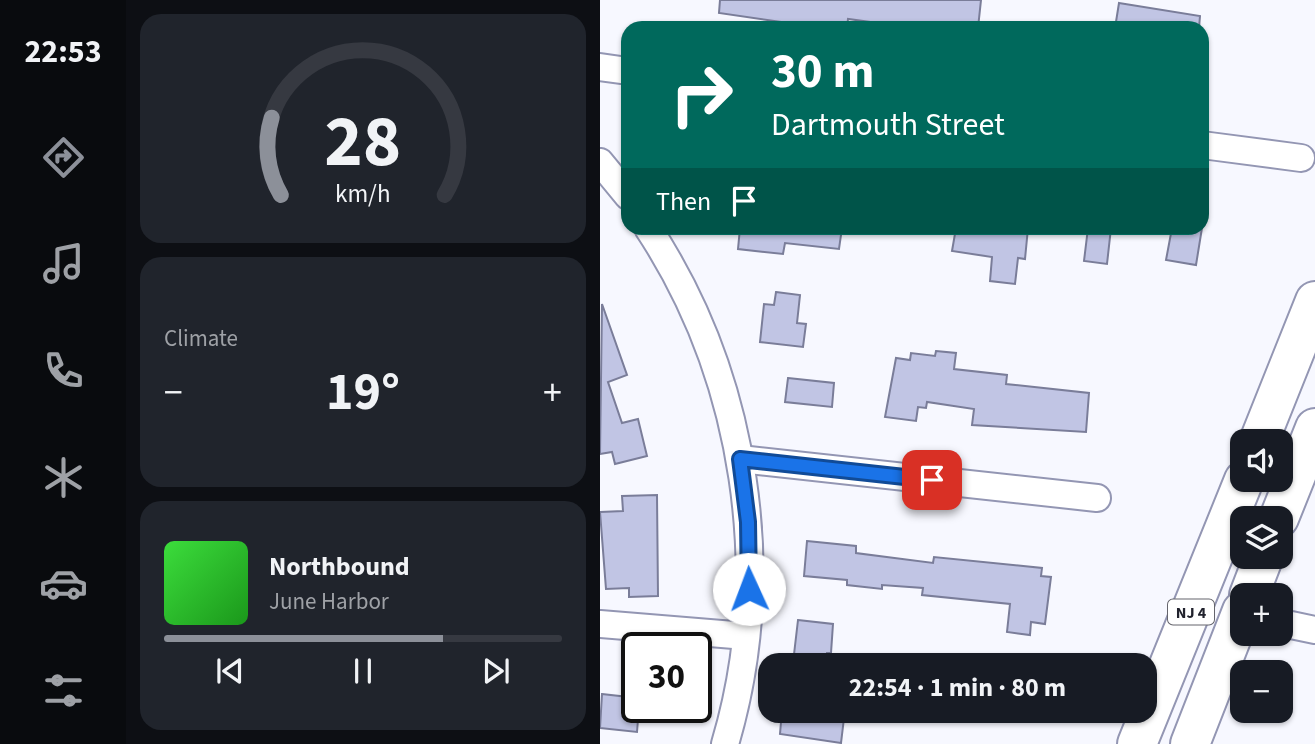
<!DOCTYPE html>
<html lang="en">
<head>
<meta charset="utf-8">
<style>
	body { margin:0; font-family:"Source Sans 3",sans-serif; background:#20242c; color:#f1f3f6; height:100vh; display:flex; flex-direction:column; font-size:26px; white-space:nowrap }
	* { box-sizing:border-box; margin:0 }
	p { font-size:23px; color:#9ea1a6 }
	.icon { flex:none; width:38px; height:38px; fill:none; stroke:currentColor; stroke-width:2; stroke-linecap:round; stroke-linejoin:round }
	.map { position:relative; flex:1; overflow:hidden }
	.panel { display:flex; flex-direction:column; gap:14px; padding:14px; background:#0d0f14; width:474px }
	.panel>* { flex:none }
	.hud { position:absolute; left:21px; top:21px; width:588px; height:214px; border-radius:21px; box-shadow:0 2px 5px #0004; background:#00695c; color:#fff; overflow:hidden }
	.buttons { position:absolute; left:630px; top:429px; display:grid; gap:14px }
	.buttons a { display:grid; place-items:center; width:63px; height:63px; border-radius:14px; background:#171b24; box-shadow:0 2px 5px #0004; font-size:35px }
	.speed { position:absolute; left:21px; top:632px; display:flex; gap:14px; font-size:35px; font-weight:700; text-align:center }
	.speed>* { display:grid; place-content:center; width:91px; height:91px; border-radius:50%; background:#171b24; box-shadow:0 2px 5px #0004; line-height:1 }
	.speed .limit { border:4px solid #111; border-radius:10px; background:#fff; color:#111 }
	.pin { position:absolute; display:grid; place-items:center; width:60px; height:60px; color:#fff; margin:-30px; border-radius:14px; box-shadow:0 4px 10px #0006 }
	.me { position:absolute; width:77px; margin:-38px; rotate:358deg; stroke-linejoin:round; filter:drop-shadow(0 0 5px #0008) }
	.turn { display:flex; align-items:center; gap:24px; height:147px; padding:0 35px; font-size:32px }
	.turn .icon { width:91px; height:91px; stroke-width:2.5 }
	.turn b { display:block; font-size:49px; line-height:60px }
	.then { display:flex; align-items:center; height:66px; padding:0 35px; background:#0003; gap:14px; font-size:26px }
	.big { font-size:52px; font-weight:700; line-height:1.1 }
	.panel .tile { flex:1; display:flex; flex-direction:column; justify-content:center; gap:10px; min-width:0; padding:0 24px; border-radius:21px; background:#20242c }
	.panel .dial { align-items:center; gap:0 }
	.dial svg { height:182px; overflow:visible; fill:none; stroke:#363941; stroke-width:7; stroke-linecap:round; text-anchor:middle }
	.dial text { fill:#f1f3f6; stroke:none }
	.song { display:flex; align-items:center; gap:21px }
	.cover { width:84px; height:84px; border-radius:10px; background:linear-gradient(135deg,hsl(120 70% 55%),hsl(120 70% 35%)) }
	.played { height:7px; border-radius:4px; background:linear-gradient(90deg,#8c9099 70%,#363941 70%) }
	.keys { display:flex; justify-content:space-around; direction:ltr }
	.heat { display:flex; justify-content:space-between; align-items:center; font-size:38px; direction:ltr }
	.trip { position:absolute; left:158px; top:653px; width:399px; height:70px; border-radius:21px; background:#171b24; box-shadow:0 2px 5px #0004; font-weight:700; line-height:70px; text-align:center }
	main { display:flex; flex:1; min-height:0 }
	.tabs { display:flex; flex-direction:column; width:126px; justify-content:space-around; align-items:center; background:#090b0e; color:#9ea1a6 }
	.tabs .icon { width:49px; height:49px }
	.tabs .active { color:#8c9099 }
	.tabs b { font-size:32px; color:#f1f3f6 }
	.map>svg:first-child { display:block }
	.building { fill:#c1c5e4; stroke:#7a7d99; stroke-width:2 }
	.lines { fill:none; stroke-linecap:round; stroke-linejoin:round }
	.minor-casing { stroke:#9396b3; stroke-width:30 }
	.highway-casing { stroke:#9396b3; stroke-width:42 }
	.minor { stroke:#fff; stroke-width:26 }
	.highway { stroke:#fff; stroke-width:38 }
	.route-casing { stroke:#114b97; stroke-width:18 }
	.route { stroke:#1a73e8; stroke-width:12 }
	.labels { text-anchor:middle; stroke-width:5; stroke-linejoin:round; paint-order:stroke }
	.shield { fill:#fff; stroke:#64646c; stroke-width:2 }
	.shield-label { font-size:16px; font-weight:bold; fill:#21222d }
</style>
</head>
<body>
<main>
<nav class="tabs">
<b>22:53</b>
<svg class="icon active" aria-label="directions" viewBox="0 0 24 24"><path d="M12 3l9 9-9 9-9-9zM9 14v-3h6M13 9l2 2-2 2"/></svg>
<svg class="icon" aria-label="music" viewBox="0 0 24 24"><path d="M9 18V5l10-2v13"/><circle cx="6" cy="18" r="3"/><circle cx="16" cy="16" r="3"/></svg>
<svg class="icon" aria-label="phone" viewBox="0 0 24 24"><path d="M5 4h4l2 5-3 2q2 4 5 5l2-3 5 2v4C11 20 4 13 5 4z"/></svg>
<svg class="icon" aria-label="climate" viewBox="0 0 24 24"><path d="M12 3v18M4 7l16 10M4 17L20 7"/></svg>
<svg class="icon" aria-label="car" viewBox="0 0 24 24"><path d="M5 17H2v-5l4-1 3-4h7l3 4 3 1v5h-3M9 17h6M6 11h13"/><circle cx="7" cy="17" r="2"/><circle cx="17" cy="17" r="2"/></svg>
<svg class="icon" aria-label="filters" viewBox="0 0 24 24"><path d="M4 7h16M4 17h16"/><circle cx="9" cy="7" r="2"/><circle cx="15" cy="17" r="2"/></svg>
</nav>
<section class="panel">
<div class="tile dial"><svg viewBox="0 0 100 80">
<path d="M14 69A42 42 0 1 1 86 69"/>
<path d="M14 69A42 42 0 0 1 10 35" stroke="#8c9099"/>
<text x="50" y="56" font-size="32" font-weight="700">28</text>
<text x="50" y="72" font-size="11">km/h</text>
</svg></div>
<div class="tile"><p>Climate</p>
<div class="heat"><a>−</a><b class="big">19°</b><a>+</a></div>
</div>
<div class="tile">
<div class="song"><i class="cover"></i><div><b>Northbound</b><p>June Harbor</p></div></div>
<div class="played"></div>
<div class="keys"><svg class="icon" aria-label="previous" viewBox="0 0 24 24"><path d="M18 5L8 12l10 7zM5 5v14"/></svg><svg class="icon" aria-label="pause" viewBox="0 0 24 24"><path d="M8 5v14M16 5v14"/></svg><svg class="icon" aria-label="next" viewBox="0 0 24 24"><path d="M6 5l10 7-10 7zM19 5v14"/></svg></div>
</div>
</section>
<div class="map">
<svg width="715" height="744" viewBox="0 0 715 744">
	<rect width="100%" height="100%" fill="#f7f8ff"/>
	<g class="building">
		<polygon points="120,0 381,0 378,28 314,28 248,19 247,28 223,28 119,13"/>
		<polygon points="519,3 600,16 599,28 515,28"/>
		<polygon points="140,228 242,228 239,249 185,243 183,254 138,249"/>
		<polygon points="356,228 428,228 425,259 418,258 415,284 390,281 392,257 352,251"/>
		<polygon points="488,228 511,228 507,264 484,261"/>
		<polygon points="572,228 602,228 596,265 566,260"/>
		<polygon points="176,292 200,295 197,323 206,324 203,347 160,342 164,304 174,305"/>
		<polygon points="2,304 27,375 8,382 22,423 38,419 47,456 15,464 12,452 0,454"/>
		<polygon points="336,351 356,353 354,369 407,375 406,384 489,393 486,432 372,425 374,409 327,402 326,408 318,407 316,421 285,417 296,358 310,360 311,353 335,356"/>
		<polygon points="188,378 234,383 232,407 185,402"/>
		<polygon points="57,495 58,596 29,597 29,588 6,589 0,512 23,511 22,496"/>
		<polygon points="207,541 256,546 256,553 333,563 334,557 442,568 441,576 451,577 445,624 431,622 430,635 407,632 410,604 322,595 323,588 282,585 282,589 247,585 247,580 204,576"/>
		<polygon points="198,620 233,624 231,653 227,653 226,665 193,663"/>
		<polygon points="2,694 37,698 37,707 39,707 37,732 0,728"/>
		<polygon points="182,710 235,710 234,716 244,718 241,743 180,734"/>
	</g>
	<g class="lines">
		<defs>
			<g id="minor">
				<polyline points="0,67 28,71"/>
				<polyline points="602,145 701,158"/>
				<polyline points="0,162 28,196"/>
				<path d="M48,228C146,377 176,572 125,744"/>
				<polyline points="140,459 497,498"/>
				<polyline points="0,624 146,636"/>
				<polyline points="691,625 715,630"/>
			</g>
			<g id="highway">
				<polyline points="659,441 715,301"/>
				<polyline points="679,518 715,428"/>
				<polyline points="649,595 664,556"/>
				<polyline points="537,744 644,480"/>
				<polyline points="590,744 642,611"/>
			</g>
		</defs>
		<use href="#minor" class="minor-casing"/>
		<use href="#highway" class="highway-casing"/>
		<use href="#minor" class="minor"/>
		<use href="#highway" class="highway"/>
	</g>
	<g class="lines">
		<defs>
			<polyline id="route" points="149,589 148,522 140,459 332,480"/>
		</defs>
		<use href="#route" class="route-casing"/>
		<use href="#route" class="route"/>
	</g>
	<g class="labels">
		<rect class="shield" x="568" y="599.5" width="46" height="25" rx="5"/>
		<g class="shield-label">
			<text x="591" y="618">NJ 4</text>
		</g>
	</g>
</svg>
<div class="buttons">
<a><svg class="icon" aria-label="sound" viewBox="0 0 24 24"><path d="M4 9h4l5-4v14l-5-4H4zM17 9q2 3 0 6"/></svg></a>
<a><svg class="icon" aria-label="layers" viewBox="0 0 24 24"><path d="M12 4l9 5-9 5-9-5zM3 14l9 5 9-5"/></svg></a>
<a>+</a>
<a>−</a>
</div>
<div class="speed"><div class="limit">30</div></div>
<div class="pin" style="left:332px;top:480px;background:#d93025"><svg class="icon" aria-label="arrive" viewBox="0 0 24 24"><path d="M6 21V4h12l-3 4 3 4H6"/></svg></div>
<svg class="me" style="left:149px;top:589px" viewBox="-20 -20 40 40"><circle r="19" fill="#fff"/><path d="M0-13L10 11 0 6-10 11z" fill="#1a73e8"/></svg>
<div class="trip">22:54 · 1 min · 80 m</div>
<div class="hud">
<div class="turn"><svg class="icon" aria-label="right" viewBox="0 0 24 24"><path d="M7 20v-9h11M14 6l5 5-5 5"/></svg><div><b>30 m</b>Dartmouth Street</div></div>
<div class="then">Then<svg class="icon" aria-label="arrive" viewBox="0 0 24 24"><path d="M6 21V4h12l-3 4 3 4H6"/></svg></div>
</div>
</div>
</main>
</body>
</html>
